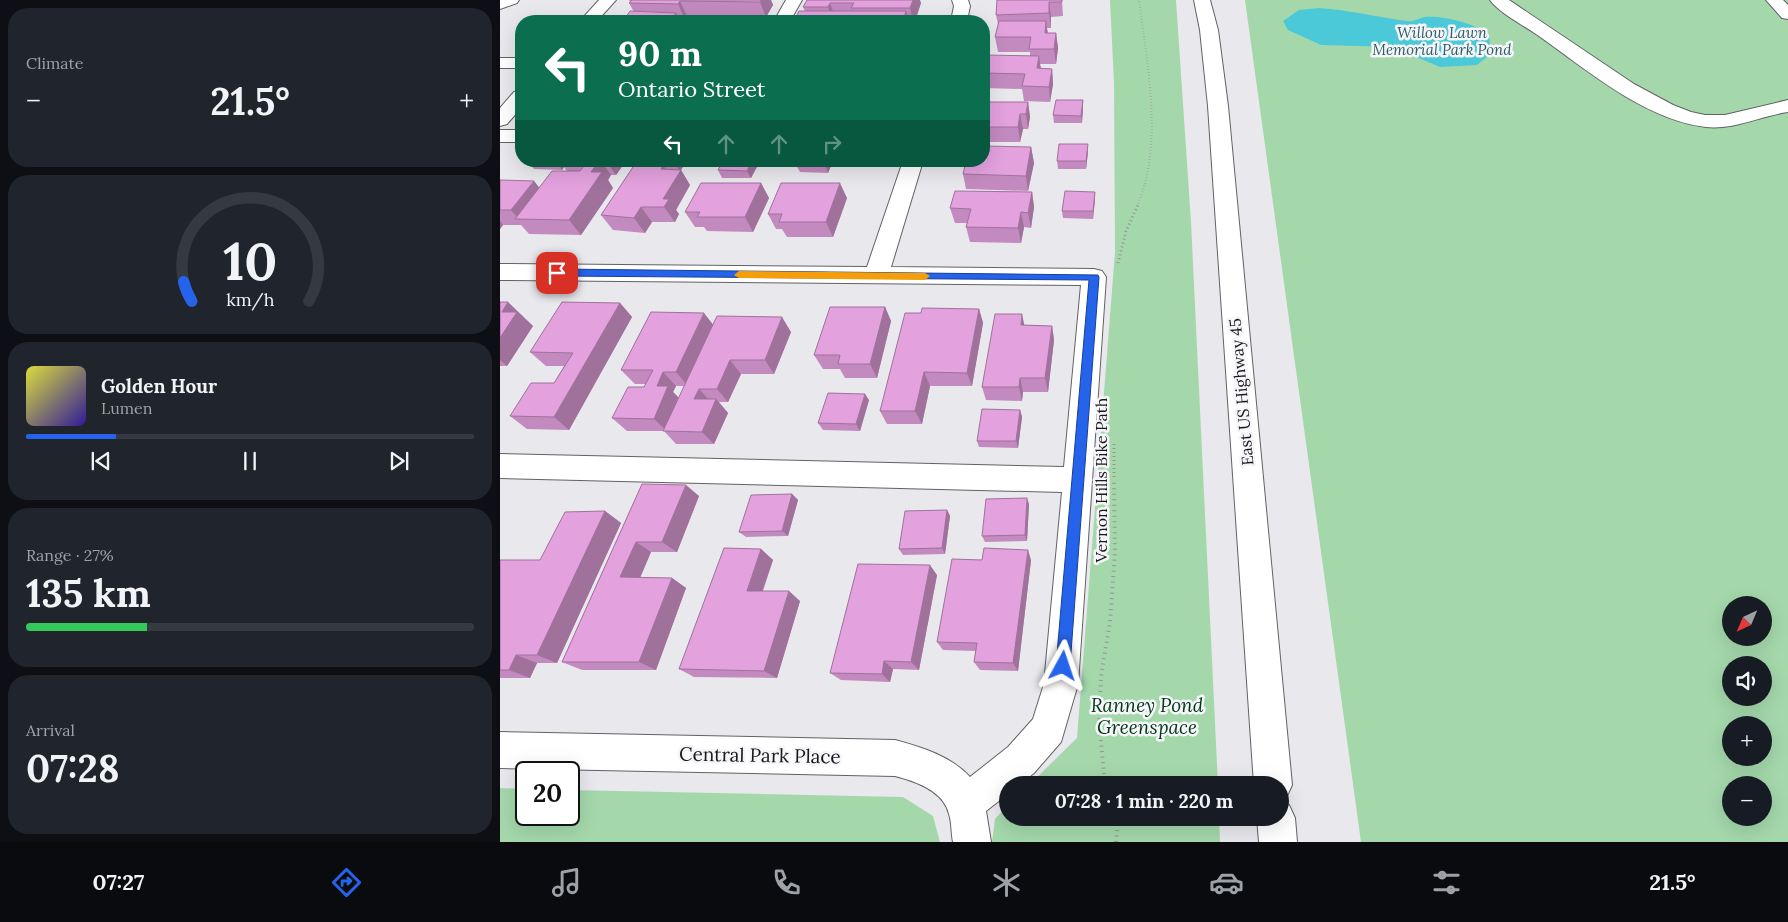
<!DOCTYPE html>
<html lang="en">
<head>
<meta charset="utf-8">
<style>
	body { margin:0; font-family:Lora,serif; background:#20242c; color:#f1f3f6; height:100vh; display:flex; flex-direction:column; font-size:19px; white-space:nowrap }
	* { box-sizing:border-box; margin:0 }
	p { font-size:16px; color:#9ea1a6 }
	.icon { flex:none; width:28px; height:28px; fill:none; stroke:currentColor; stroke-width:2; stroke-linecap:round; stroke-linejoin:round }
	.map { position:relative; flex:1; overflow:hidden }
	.panel { display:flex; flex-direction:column; gap:8px; padding:8px; background:#0d0f14; width:500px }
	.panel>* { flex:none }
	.top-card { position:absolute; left:15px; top:15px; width:475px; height:152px; border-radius:20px; box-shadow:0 5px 20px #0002; background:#0b6e4f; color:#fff; overflow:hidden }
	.needle { width:32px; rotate:224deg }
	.controls { position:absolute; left:1222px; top:596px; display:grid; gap:10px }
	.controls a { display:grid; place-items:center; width:50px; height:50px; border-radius:50%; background:#171b24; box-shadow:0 5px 20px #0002; font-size:25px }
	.speed { position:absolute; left:15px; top:761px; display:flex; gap:10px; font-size:25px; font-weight:700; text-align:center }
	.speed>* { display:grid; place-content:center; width:65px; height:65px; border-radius:50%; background:#171b24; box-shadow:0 5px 20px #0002; line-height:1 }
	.speed .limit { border:2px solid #111; border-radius:8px; background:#fff; color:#111 }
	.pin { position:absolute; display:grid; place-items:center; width:42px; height:42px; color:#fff; margin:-21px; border-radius:10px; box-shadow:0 2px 8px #0006 }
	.me { position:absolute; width:55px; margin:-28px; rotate:5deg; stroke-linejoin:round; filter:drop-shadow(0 0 4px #0008) }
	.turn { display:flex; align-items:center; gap:18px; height:105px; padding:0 20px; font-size:22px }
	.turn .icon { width:65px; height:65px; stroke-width:2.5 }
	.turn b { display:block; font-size:35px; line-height:42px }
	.lanes { display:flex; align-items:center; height:48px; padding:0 20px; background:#0003; justify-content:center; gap:25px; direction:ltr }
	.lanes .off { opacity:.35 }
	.big { font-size:38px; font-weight:700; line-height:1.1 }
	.panel .widget { flex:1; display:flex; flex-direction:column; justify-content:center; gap:8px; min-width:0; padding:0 18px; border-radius:20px; background:#20242c }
	.panel .dial { align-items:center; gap:0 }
	.dial svg { height:130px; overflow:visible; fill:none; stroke:#363941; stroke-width:7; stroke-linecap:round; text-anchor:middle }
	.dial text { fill:#f1f3f6; stroke:none }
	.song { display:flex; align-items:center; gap:15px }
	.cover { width:60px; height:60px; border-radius:8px; background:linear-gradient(135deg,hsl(60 70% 55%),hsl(250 70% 35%)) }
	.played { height:5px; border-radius:2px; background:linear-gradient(90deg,#2563eb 20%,#363941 20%) }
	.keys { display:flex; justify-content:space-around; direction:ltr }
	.heat { display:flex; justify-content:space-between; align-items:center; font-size:28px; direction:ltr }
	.charge { height:8px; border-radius:4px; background:linear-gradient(90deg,#34c759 27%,#363941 0) }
	.trip { position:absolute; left:499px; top:776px; width:290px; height:50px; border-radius:25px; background:#171b24; box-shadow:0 5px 20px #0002; font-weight:700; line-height:50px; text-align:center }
	.tabs { display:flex; height:80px; justify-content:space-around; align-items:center; background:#090b0e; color:#9ea1a6 }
	.tabs .icon { width:35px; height:35px }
	.tabs .selected { color:#2563eb }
	.tabs b { font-size:22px; color:#f1f3f6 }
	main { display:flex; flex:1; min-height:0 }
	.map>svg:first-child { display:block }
	.green { fill:#a4d8ab; fill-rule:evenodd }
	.water { fill:#4cc9d9 }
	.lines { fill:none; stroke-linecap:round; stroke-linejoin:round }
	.minor-casing { stroke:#626165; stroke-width:2 }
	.major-casing { stroke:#626165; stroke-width:2 }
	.path-far2 { stroke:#959498; stroke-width:2; stroke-dasharray:0.5 2.5; stroke-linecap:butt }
	.path-far1 { stroke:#959498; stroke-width:3; stroke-dasharray:1 3; stroke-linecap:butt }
	.path { stroke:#959498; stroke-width:4; stroke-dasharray:1 4.5; stroke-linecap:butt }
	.minor { fill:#fff; fill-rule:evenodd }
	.major { fill:#fff; fill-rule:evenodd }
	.wall { fill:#c38abf; fill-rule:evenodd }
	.shaded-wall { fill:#9f719b }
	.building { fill:#e3a1de; stroke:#9f719b }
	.route { fill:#2563eb; stroke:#184099 }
	.slow { fill:#f59e0b }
	.labels { text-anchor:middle; stroke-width:5; stroke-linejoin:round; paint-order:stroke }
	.far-water-label { font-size:15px; font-style:italic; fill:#2a5e65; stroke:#f6f6fa }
	.street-label { font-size:16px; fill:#181819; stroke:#f6f6fa }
	.near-park-label { font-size:19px; font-style:italic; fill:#013813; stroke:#f6f6fa }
	.near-street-label { font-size:19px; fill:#181819; stroke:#f6f6fa }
</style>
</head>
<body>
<main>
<section class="panel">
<div class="widget"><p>Climate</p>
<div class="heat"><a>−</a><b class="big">21.5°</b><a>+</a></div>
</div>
<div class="widget dial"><svg viewBox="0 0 100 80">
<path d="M14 69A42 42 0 1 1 86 69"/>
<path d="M14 69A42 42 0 0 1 9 57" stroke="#2563eb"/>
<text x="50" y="56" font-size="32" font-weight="700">10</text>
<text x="50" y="72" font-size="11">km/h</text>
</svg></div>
<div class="widget">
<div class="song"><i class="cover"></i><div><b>Golden Hour</b><p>Lumen</p></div></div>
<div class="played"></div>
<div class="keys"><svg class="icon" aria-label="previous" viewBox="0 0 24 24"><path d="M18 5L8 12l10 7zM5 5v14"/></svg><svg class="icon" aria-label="pause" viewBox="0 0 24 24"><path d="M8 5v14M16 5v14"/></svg><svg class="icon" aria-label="next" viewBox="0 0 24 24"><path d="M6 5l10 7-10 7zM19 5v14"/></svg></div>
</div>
<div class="widget"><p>Range · 27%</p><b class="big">135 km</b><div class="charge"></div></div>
<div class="widget"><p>Arrival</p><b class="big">07:28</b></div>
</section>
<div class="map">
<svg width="1288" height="842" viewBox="0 0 1288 842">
	<rect width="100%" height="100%" fill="#e9e8ed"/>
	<g class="green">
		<polygon points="610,0 676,0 691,222 718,785 529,785 577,738 615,252 614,83"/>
		<path d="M745,0H1288V842H861ZM1231,605H1264V638H1231ZM1231,665H1264V698H1231ZM1231,725H1264V758H1231ZM1231,785H1264V818H1231Z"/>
		<polygon points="0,788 26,789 26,815 69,815 69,790 403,797 433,816 440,842 0,842"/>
		<polygon points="507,806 508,818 719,818 720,842 492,842 495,819"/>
	</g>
	<path class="water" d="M819,8C849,10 877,17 907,21C913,22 919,18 925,17C940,15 976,23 987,34C992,39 989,50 988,56L977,65L940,67L893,47L821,45L788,30L783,21L799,10Z"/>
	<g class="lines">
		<defs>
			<g id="minor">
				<polygon points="0,0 19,0 17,3 0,9"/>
				<polygon points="99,0 116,0 97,21 80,21"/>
				<polygon points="286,0 302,0 290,21 274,21"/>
				<polygon points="452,0 468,0 470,6 467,21 451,21 454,6"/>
				<path d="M990,0H1009L1134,84L1173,105L1191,112L1205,115H1225L1288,100V112C1260,116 1234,130 1206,127C1144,120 1085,68 1036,34C1023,25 998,12 990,0Z"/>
				<polygon points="1266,0 1283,0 1288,5 1288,19 1282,18"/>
				<rect x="0" y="58" width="21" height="10"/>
				<polygon points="21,90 21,108 7,124 0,126 0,108 14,92"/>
				<rect x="0" y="130" width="21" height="12"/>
				<path d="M403,161H423L391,267L594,269L602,271L606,277L578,684L561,742L534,773L519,785H508V794L486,811L491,842H453C451,833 452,823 449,814C444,791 415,781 395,776L0,768V732L395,740C421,747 451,756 470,777L508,747L533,719L544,684L562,492L0,478V454L564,467L581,285L0,280V264L367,267Z"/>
			</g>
			<g id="major">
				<polygon points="694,0 710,0 718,30 728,106 792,785 786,798 780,801 780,785 754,785 708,106 700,30"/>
				<polygon points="780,801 789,805 795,818 797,842 759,842 757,818 780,818"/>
			</g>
		</defs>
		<use href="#minor" class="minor-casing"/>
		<use href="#major" class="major-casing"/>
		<path class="path-far2" d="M637,206C664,147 647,63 639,0"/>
		<g class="path-far1">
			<polyline points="618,263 626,231 638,205"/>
			<polyline points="614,444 614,480"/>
		</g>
		<g class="path">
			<polyline points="605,785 599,720 601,676 610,622 615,552 614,479"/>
			<polyline points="616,842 618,818"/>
		</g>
		<use href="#minor" class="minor"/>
		<use href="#major" class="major"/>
	</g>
	<g class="wall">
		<polygon points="129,0 271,0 273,5 266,17 187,16 185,19 124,20 134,12 129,3 130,2"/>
		<polygon points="307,0 421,3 415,21 294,21 305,11 303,7"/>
		<polygon points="497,0 562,0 563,16 551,17 551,28 547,28 548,33 556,33 558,48 556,64 540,64 541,68 552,69 553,84 550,102 524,101 522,89 484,88 484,60 530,56 530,52 498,52 495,37 498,24 496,15"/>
		<polygon points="583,100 583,108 582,123 554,123 553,115"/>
		<polygon points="484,102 528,102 530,117 528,129 523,129 520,142 484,142"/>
		<polygon points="531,147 534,163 528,191 466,189 463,174"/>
		<polygon points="588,152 586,169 558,169 557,161"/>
		<polygon points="27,161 126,161 116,175 111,175 108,180 113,188 81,235 29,234 21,225 3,225 0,229 0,180 39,188 67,171 64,167 62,170 34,169"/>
		<polygon points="137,161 186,161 181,170 190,185 176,210 179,214 175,222 152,222 145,233 113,230 101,215"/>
		<polygon points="260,161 251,178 222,178 218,170"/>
		<polygon points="333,161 328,173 300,172 296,165"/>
		<polygon points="261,183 269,198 253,232 207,231 204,227 195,227 185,212"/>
		<polygon points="532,192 534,207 531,228 524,227 521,243 470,242 466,227 467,223 455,223 450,208"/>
		<polygon points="595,192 595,199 593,219 563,218 562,211"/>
		<polygon points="347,198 333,237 287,237 282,229 276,229 268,214"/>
		<polygon points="0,302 23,316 23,317 33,326 7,366 0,366"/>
		<polygon points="120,303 132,317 69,430 27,429 10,416 54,383 64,366 46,366 30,352"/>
		<polygon points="385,307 391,321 377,378 345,378 340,369 323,369 314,355"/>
		<polygon points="479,309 483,323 472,386 430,386 422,424 387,424 380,411 421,313"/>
		<path d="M213,325L291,332L274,374H241L228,402H219L228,413L214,444H176L164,431H127L112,418L144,387L146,384H135L121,370ZM176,386H184L179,398L173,392Z"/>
		<polygon points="525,325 552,326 554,340 548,392 523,392 522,401 486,400 482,387"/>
		<polygon points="369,400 360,431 323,430 318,423"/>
		<polygon points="520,410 522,417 518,448 479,447 477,441"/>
		<polygon points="142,484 199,496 177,552 151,552 140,578 172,578 186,588 156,670 82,670 62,662"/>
		<polygon points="292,494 298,500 288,536 246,537 239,532"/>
		<polygon points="529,504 527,541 485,542 482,536"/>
		<polygon points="447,510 450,516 445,554 403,555 399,549"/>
		<polygon points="105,511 121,523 57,663 37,663 30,678 0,678 0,560 40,560"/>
		<polygon points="261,549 273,560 263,591 300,601 277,678 194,677 179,669"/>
		<polygon points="531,560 518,671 480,670 474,662 476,651 443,650 437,642"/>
		<polygon points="437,575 419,670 393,669 390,682 341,680 330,673"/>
	</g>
	<g class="shaded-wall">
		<polygon points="261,0 271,0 273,5 266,17 260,2"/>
		<polygon points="413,0 420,0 421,3 415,21 413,21 410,8"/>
		<polygon points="180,1 187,16 185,19 178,4"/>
		<polygon points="549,2 551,17 551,28 549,13"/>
		<polygon points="330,3 335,17 331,17 328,7"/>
		<polygon points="406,11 409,21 403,21"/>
		<polygon points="176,13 180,21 170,21"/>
		<polygon points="546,21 548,36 545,33"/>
		<polygon points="556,33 558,48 556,64 554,49"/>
		<polygon points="539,56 541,71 537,68"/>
		<polygon points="552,69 553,84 550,102 549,87"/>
		<polygon points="583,100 583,108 582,123 581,116"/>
		<polygon points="528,102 530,117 528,129 526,114"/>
		<polygon points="520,114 523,129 520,142 518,127"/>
		<polygon points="588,144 588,152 586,169 586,161"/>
		<polygon points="531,147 534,163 528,191 526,176"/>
		<polygon points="56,161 68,161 59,161 64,167 62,170 56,162"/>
		<polygon points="99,161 101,161 111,175 108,180 113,188 81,235 69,220 91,172"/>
		<polygon points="106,161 126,161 116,175"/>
		<polygon points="150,161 157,161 161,168 163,165 173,180 147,165"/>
		<polygon points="173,161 186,161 181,170 190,185 176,210 179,214 175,222 164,207 163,199 180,171"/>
		<polygon points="252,161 260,161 251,178 247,171"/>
		<polygon points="326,161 333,161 328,173 325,165"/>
		<polygon points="34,181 46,196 19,219 11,210"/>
		<polygon points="261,183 269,198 253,232 245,217"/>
		<polygon points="340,183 347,198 333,237 326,222"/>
		<polygon points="532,192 534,207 531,228 528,213"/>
		<polygon points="595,192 595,199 593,219 593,211"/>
		<polygon points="141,207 152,222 145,233 134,218"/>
		<polygon points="521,212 524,227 521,243 518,228"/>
		<polygon points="0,221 3,225 0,229"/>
		<polygon points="8,302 33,326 7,366 0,360 0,338 2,312"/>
		<polygon points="120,303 132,317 69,430 54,417"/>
		<polygon points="385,307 391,321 377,378 370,364"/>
		<polygon points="479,309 483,323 472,386 467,373"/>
		<polygon points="204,313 215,327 188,386 176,372"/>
		<polygon points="522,314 525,328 521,325"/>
		<polygon points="282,317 291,332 274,374 265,360"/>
		<polygon points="552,326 554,340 548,392 545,378"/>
		<polygon points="230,360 241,374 228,402 217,389"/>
		<polygon points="163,372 176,386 173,392 181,400 167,431 154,419 157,386"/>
		<polygon points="424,372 430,386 422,424 415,411"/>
		<polygon points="520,378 523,392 522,401 519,387"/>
		<polygon points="199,389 211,402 194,399"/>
		<polygon points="365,394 369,400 360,431 356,424"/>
		<polygon points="216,399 228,413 214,444 202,432"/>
		<polygon points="520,410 522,417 518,448 516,441"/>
		<polygon points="186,485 199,496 177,552 162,542"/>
		<polygon points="292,494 298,500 288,536 282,531"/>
		<polygon points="527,498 529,504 527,541 525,535"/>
		<polygon points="447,510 450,516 445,554 442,548"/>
		<polygon points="105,511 121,523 57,663 37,655"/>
		<polygon points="136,542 151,552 136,587 120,577"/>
		<polygon points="261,549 273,560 259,600 247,591"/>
		<polygon points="528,550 531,560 518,671 513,663"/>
		<polygon points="430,565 437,575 419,670 411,662"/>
		<polygon points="172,578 186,588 156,670 139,662"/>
		<polygon points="289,591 300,601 277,678 264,671"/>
		<polygon points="16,655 37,663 30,678 9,670"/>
		<polygon points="384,661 393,669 390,682 382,674"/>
	</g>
	<g class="building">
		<polygon points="132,0 261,0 260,2 180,1 178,4 129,3"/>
		<polygon points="307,0 413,0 410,8 351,8 354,3 330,3 328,7 303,7"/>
		<polygon points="497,0 562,0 562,2 549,2 549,13 496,15"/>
		<polygon points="130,11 176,13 170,21 110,21 111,20 124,20"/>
		<polygon points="299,11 406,11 403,21 341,21 343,17 324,17 322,21 294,21"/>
		<polygon points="499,21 546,21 545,33 556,33 554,49 529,49 531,37 495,37"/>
		<polygon points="485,55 539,56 537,68 552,69 549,87 522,86 525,74 484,73 484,60"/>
		<polygon points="556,100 583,100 581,116 553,115"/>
		<polygon points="484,102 528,102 526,114 520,114 518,127 484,127"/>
		<polygon points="559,144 588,144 586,161 557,161"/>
		<polygon points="484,146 531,147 526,176 463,174 466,161 484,161"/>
		<polygon points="27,161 56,161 56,162"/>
		<polygon points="59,161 99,161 91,172 102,172 69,220 15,219 52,171 80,171 87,162"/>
		<polygon points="137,161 150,161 147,165 163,165 161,169 181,170 163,199 169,199 164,207 141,207 134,218 101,215"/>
		<polygon points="223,161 252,161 247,171 218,170"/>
		<polygon points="298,161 326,161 325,165 296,165"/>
		<polygon points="0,180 34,181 11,210 0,210"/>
		<polygon points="201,183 261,183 245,217 197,217 200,212 185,212"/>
		<polygon points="281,183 340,183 326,222 279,222 282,214 268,214"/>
		<polygon points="455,191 532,192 528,213 521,212 518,228 466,227 471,209 450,208"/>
		<polygon points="565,191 595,192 593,211 562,211"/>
		<polygon points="0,302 8,302 2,312 17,312 0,338"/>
		<polygon points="62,302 120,303 54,417 10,416 31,383 54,383 73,353 30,352"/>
		<polygon points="330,307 385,307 370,364 338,364 340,355 314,355"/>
		<polygon points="422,308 479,309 467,373 424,372 415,411 380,411 405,313 421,313"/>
		<polygon points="151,312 204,313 176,372 163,372 157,386 168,386 154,419 112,418 128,387 144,387 153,370 121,370"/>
		<polygon points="495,314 522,314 521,325 552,326 545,378 520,378 519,387 482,387"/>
		<polygon points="217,316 282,317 265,360 230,360 217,389 199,389 194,399 216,399 202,432 163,431"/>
		<polygon points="328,393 365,394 356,424 318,423"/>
		<polygon points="482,409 520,410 516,441 477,441"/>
		<polygon points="142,484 186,485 162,542 136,542 120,577 172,578 139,662 62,662"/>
		<polygon points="292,494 282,531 239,532 251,495"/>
		<polygon points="527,498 525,535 482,536 486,499"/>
		<polygon points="447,510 442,548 399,549 405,511"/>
		<polygon points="105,511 37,655 16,655 9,670 0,670 0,560 40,560 65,512"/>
		<polygon points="224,548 261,549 247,591 289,591 264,671 179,669"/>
		<polygon points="484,548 528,550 513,663 474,662 477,643 437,642 452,559 482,560"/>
		<polygon points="358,564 430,565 411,662 384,661 382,674 330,673"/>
	</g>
	<polygon class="route" points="57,269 598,275 599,277 570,666 568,670 563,673 558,670 556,666 589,280 57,276 52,273"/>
	<polygon class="slow" points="239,271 425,273 430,276 425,280 239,278 234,275"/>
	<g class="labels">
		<g class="far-water-label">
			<text x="942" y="38">Willow Lawn<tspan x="942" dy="17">Memorial Park Pond</tspan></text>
		</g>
		<g class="street-label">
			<text transform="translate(741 392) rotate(-95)" y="6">East US Highway 45</text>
			<text transform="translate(601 480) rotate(-90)" y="6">Vernon Hills Bike Path</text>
		</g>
		<g class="near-park-label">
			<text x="647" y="712">Ranney Pond<tspan x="647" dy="22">Greenspace</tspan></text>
		</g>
		<g class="near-street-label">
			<text transform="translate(260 755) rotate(1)" y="7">Central Park Place</text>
		</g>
	</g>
</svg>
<div class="controls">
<a><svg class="needle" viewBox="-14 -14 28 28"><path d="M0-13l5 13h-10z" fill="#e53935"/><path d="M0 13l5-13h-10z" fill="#9ea1a6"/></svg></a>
<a><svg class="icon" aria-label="sound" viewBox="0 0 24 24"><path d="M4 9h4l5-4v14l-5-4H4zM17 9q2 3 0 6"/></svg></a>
<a>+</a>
<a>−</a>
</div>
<div class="speed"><div class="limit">20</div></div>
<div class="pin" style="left:57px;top:273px;background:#d93025"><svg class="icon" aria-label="arrive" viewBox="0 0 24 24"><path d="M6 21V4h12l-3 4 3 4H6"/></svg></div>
<svg class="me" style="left:563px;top:666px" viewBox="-20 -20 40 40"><path d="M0-17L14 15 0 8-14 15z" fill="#2563eb" stroke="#fff" stroke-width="4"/></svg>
<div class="trip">07:28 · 1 min · 220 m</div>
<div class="top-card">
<div class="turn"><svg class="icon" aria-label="left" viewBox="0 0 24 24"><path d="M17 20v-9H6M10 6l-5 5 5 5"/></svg><div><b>90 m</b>Ontario Street</div></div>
<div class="lanes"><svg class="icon" aria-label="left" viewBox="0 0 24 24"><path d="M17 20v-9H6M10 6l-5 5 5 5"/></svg><svg class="icon off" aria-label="ahead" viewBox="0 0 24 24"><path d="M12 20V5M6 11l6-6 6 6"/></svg><svg class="icon off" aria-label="ahead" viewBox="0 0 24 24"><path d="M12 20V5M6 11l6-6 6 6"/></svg><svg class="icon off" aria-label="right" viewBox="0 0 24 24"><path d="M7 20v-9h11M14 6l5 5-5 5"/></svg></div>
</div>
</div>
</main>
<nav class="tabs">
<b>07:27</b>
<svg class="icon selected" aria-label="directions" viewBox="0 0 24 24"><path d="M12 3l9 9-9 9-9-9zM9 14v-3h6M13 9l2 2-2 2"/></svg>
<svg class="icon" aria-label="music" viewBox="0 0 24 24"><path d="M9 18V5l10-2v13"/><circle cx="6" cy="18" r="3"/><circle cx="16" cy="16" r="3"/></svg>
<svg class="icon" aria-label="phone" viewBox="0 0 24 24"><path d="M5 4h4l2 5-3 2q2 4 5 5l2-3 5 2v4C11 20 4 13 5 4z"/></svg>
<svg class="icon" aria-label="climate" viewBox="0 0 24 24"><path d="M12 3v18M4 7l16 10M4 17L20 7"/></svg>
<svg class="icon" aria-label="car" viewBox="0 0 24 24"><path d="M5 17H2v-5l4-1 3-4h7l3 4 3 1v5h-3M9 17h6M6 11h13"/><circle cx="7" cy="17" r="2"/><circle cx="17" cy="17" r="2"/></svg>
<svg class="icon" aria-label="filters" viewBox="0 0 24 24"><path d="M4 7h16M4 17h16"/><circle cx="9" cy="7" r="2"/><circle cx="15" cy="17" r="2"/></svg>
<b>21.5°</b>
</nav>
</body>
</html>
